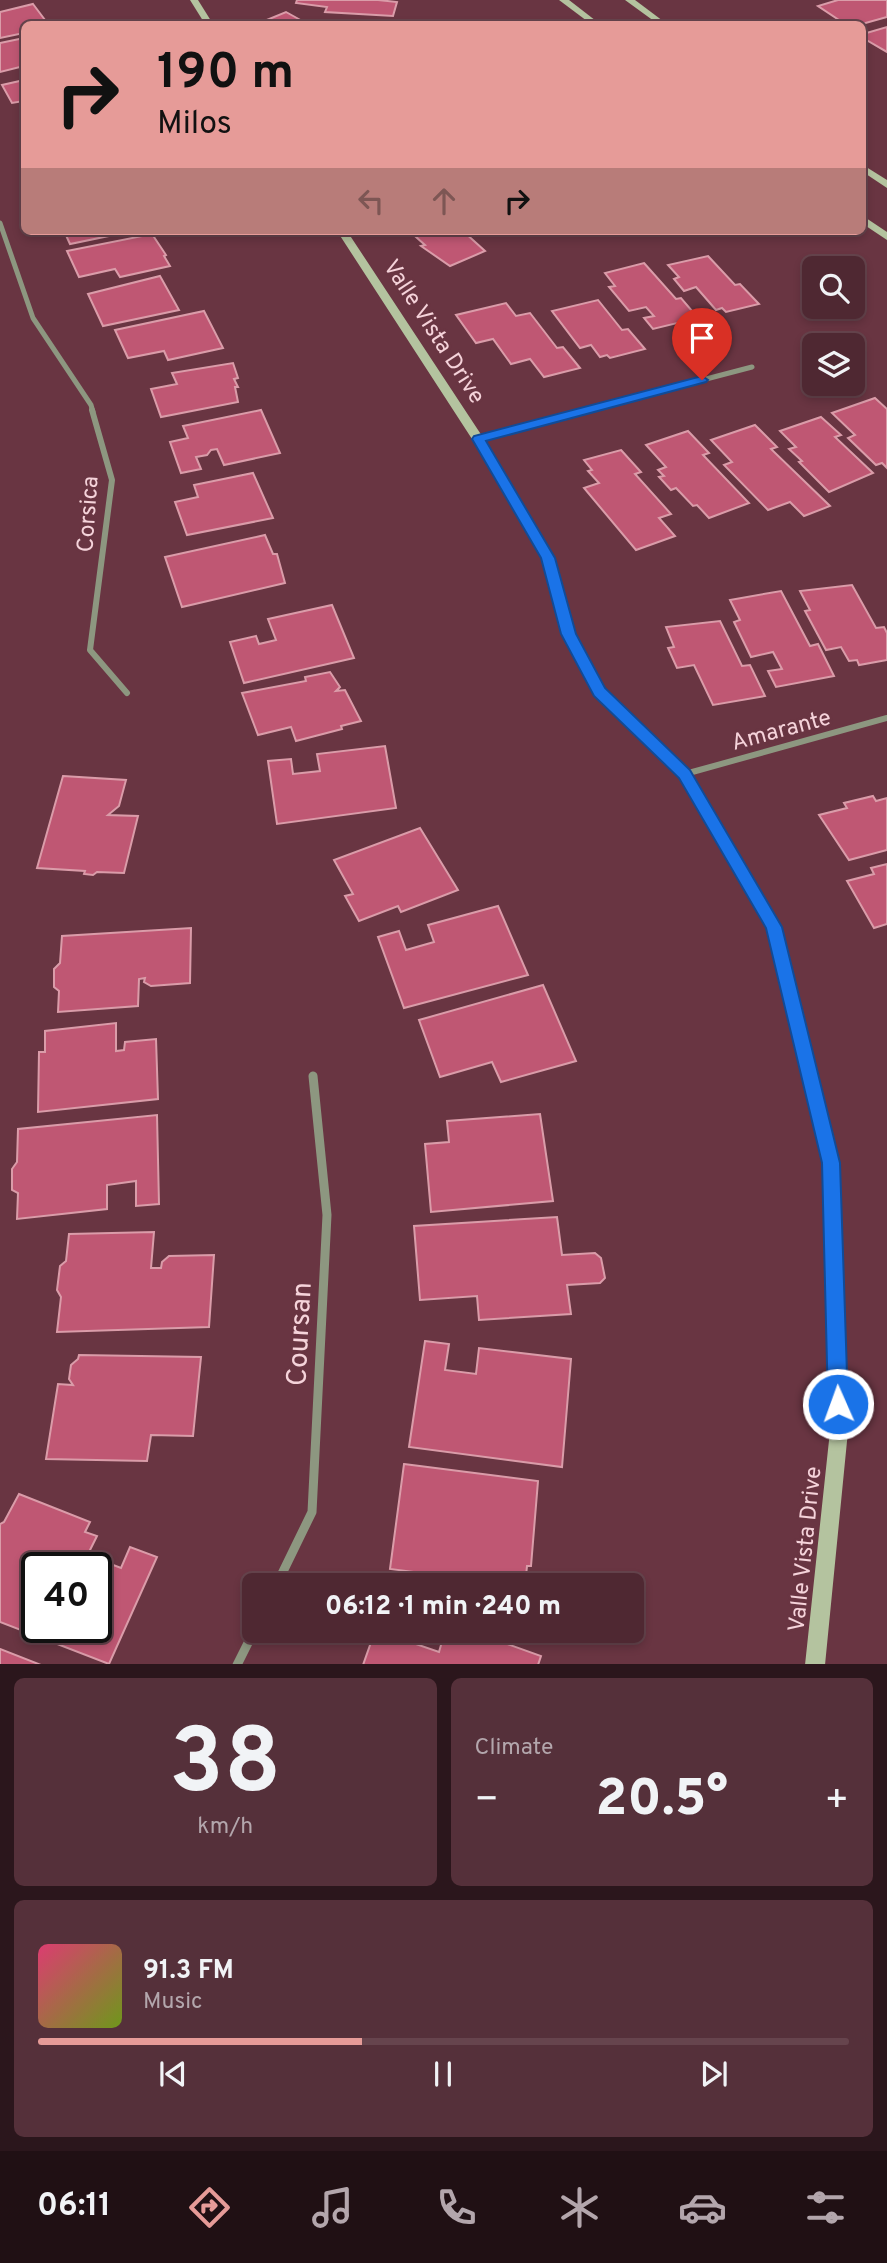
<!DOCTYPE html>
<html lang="en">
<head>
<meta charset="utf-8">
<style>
	body { margin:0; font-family:Overpass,sans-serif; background:#55303a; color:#f1f3f6; height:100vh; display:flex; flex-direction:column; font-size:26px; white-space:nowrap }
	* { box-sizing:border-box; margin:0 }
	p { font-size:23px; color:#b3a6ac }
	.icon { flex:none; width:38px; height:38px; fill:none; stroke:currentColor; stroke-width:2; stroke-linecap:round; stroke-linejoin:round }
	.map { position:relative; height:1664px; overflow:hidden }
	.sheet { display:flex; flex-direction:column; gap:14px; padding:14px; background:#2b161c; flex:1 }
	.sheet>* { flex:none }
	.top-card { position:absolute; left:21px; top:21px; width:845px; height:214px; border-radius:10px; box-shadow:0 4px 10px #0003,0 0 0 2px #66444d; background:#e69b98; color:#111; overflow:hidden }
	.buttons { position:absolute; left:802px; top:256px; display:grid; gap:14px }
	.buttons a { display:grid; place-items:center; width:63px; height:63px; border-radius:10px; background:#4f2832; box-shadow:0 4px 10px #0003,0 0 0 2px #66444d; font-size:35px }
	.speed { position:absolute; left:21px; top:1552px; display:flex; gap:14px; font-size:35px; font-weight:700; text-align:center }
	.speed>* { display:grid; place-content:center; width:91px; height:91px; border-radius:50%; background:#4f2832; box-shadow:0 4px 10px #0003,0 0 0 2px #66444d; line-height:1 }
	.speed .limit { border:4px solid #111; border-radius:10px; background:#fff; color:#111 }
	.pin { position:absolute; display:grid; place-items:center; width:60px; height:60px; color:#fff; margin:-72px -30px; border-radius:50% 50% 50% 0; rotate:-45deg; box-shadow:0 0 7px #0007 }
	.pin .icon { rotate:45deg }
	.me { position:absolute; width:77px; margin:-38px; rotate:358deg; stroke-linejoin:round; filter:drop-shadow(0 0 5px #0008) }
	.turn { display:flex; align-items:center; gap:24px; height:147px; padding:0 21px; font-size:32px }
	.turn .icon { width:91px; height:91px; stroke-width:2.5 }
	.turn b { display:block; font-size:49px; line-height:60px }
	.lanes { display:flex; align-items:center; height:66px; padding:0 21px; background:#0003; justify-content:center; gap:35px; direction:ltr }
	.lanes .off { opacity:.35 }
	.big { font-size:52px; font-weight:800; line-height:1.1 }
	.sheet .card { flex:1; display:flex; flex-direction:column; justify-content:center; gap:10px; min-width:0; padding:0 24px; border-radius:10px; background:#55303a }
	.sheet .dial { align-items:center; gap:0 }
	.dial b { font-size:91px; line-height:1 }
	.song { display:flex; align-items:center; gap:21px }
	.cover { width:84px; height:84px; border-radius:10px; background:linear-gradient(135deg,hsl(340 70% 55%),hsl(80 70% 35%)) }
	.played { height:7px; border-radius:4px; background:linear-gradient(90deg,#e69b98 40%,#66444d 40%) }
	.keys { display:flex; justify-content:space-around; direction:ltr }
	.heat { display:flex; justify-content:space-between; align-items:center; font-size:38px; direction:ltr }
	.sheet .tiles { flex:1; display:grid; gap:14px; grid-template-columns:1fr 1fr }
	.card:last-child { grid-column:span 2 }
	.trip { position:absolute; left:242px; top:1573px; width:402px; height:70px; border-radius:10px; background:#4f2832; box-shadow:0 4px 10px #0003,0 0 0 2px #66444d; font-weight:800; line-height:70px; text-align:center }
	.dock { display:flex; height:112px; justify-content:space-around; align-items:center; background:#201014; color:#b3a6ac }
	.dock .icon { width:49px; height:49px }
	.dock .current { color:#e69b98 }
	.dock b { font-size:32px; color:#f1f3f6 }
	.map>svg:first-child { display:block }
	.building { fill:#bf5773; stroke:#da9ca9; stroke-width:2 }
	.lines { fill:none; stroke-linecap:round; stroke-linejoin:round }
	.street-far2 { stroke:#8d9780; stroke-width:5 }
	.street-far1 { stroke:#8d9780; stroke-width:6 }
	.street { stroke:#8d9780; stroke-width:9 }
	.secondary { fill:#b4c39f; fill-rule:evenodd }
	.route { fill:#1a73e8; stroke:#114b97; stroke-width:2 }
	.labels { text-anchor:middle; stroke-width:5; stroke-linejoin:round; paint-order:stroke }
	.street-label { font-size:23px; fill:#f5d3da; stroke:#693542 }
	.near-street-label { font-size:28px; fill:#f5d3da; stroke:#693542 }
</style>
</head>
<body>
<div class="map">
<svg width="887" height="1665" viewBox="0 0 887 1665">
	<rect width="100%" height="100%" fill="#693542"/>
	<g class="building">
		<polygon points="297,0 378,0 397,2 393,16 325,12 327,7 296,3"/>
		<polygon points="838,0 887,0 887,17 862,24 845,24 818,6"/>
		<polygon points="33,4 48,24 24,24 24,33 0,38 0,12"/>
		<polygon points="286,12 304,22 301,24 257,24"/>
		<polygon points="887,27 887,52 863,38 863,34"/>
		<polygon points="24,38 24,66 0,72 0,43"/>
		<polygon points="24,80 24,101 12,103 2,85"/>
		<polygon points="64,231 133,231 70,244"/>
		<polygon points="419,231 463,231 485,251 450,266 421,246 425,245 416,237 423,234"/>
		<polygon points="152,234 166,255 164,256 170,266 120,277 115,269 79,277 67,251"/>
		<polygon points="708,256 735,285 740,284 759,304 726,312 722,308 716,310 696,287 684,291 674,279 679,277 668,265"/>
		<polygon points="644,263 676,299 681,298 698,318 653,329 644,318 654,316 646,307 629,311 609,287 615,286 605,273"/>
		<polygon points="160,276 179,310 103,326 88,294"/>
		<polygon points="598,300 622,330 628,329 645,349 610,358 607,355 600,357 591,345 580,348 552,311"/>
		<polygon points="506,303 516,316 530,313 557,348 563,347 580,368 544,377 530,359 511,364 493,339 476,343 456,315"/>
		<polygon points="204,311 223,348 168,360 164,351 128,358 115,330"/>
		<polygon points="233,363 238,378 234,379 238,387 235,387 238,402 161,417 151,389 177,384 172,373"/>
		<polygon points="875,398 887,409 887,468 882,463 876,465 848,438 855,435 832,413"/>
		<polygon points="261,410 280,453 224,465 217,449 211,450 207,455 196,457 201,469 181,473 170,442 188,438 183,426"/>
		<polygon points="821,417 841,435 835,437 873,473 829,492 799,462 802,461 789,449 796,447 780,431"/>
		<polygon points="755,425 777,447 771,449 830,506 804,516 790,502 768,510 724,465 732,462 711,440"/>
		<polygon points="688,431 709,453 703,455 749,503 709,518 697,505 693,506 676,488 671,490 659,477 664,476 658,470 666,467 646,445"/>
		<polygon points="621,450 641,472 635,474 671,514 659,518 675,536 636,550 584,488 599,483 588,471 592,470 584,460"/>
		<polygon points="253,473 273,518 187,535 175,502 198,497 194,485"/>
		<polygon points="265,535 273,554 277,554 285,583 182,607 165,557"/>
		<polygon points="852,585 876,628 884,627 887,633 887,660 859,665 857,660 849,661 841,647 826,650 805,611 810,610 800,591"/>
		<polygon points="781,591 810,646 818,644 834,676 776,687 768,671 782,669 773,652 751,657 734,622 740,620 730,600"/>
		<polygon points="332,605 354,658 244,683 230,642 256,636 259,644 276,640 268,619"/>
		<polygon points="720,621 742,666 750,665 765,696 713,705 694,665 677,668 668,648 674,647 666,627"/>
		<polygon points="330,672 340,687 336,691 345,690 361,721 341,726 342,729 296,741 291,727 258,735 242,693 306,681 305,677"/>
		<polygon points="385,746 396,808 277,824 268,761 291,759 293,774 320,771 317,754"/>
		<polygon points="63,776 126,780 119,806 108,815 138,816 124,873 97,872 93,875 84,874 85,871 37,868"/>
		<polygon points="873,796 876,801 887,798 887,850 849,860 819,815 847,808 844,803"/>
		<polygon points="420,828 458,890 401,912 398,906 359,921 345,896 353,894 334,860"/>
		<polygon points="887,864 887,924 874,928 847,881 874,874 871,868"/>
		<polygon points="498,906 528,975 404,1008 378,937 399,931 406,950 434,942 428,925"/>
		<polygon points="191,928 190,983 151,986 144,982 145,978 139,979 138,1006 58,1012 59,991 54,987 54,969 60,963 62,936"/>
		<polygon points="543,985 576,1061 501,1082 492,1062 440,1077 419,1020"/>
		<polygon points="116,1023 116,1051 124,1050 125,1042 156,1039 158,1099 38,1112 39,1052 45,1052 45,1031"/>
		<polygon points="540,1114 553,1201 431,1212 425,1144 449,1142 447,1121"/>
		<polygon points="157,1115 159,1204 136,1206 136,1181 107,1185 107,1209 17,1219 18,1193 12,1190 12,1169 17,1162 18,1129"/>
		<polygon points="557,1217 562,1255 595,1253 601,1258 605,1278 600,1283 567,1285 571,1314 479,1320 477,1296 420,1300 414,1226"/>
		<polygon points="154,1232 151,1268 161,1268 162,1262 169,1256 214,1255 209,1327 57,1332 61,1297 57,1290 60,1266 66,1261 69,1234"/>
		<polygon points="425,1341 449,1344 445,1370 476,1374 479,1348 571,1359 562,1467 409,1447"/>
		<polygon points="79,1355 201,1357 193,1436 151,1435 147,1461 46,1459 58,1384 73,1385 69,1379 71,1365 78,1359"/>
		<polygon points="404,1464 538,1481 531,1566 527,1566 525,1586 445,1586 446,1576 390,1569"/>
		<polygon points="19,1494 90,1522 85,1532 97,1536 82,1566 88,1568 37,1568 37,1628 96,1628 96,1568 91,1568 93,1565 103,1561 121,1568 130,1547 157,1557 109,1664 0,1622 0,1524 4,1522"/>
		<polygon points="375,1631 404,1631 401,1639 439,1652 445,1631 471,1631 541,1656 538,1665 363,1665"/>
		<polygon points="0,1649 41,1665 0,1665"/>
	</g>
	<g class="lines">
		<g class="street-far2">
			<polyline points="0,223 33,318 91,405 93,412"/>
			<polyline points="580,412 752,367"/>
		</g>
		<g class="street-far1">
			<polyline points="92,410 112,480 90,650 127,693"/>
			<polyline points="478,439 587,410"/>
			<polyline points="685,774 887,718"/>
		</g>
		<g class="street">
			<polyline points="276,1586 312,1512 327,1215 313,1076"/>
			<polyline points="237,1665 254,1631"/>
		</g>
		<g class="secondary">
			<polygon points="190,0 198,0 213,24 205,24"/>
			<polygon points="559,0 569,0 600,24 591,24"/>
			<polygon points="625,0 635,0 667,24 658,24"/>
			<polygon points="863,165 887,180 887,188 863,172"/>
			<polygon points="863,216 887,232 887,240 863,224"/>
			<polygon points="337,231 347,231 484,439 553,558 575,634 604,689 690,770 781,927 839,1163 848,1431 825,1665 805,1665 830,1431 823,1163 767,928 680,778 594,695 563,634 541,558 472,439"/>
		</g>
	</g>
	<polygon class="route" points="702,376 708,380 706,382 486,441 555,558 576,634 605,688 690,770 782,927 840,1163 848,1404 845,1411 838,1414 831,1411 828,1404 822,1163 766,928 679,778 594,696 561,634 541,558 472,439 474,436"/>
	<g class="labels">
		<g class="street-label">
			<text transform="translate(435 331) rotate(57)" y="8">Valle Vista Drive</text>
			<text transform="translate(87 514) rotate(-86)" y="8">Corsica</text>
			<text transform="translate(781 729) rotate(-15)" y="8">Amarante</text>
			<text transform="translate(804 1549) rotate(-84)" y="8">Valle Vista Drive</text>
		</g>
		<g class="near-street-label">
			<text transform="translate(298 1334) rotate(-87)" y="10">Coursan</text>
		</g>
	</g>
</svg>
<div class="buttons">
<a><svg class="icon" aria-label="search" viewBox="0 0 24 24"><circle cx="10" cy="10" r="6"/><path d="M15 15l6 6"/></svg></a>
<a><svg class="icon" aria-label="layers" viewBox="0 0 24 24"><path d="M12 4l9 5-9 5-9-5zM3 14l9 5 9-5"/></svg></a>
</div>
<div class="speed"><div class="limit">40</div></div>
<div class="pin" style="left:702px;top:380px;background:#d93025"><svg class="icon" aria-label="arrive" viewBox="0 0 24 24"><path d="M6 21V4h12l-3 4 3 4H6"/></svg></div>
<svg class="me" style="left:838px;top:1404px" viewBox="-20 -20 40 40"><circle r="17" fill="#1a73e8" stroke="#fff" stroke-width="3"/><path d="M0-11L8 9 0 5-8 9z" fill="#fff"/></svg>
<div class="trip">06:12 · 1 min · 240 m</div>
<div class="top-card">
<div class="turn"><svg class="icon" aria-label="right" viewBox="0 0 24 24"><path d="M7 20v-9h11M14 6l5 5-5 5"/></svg><div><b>190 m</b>Milos</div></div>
<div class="lanes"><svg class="icon off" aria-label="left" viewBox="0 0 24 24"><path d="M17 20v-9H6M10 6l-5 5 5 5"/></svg><svg class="icon off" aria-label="ahead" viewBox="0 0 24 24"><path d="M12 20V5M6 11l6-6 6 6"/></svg><svg class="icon" aria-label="right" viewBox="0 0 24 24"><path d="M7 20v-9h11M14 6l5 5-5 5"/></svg></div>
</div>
</div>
<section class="sheet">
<div class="tiles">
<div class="card dial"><b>38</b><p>km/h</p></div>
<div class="card"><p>Climate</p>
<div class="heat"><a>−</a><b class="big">20.5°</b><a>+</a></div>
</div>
<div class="card">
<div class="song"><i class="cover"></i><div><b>91.3 FM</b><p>Music</p></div></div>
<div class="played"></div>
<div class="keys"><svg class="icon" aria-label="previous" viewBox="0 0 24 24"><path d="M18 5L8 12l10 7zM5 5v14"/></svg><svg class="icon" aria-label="pause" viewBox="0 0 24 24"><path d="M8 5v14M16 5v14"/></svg><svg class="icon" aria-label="next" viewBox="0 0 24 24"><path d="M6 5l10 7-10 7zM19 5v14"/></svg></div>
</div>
</div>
</section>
<nav class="dock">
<b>06:11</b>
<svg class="icon current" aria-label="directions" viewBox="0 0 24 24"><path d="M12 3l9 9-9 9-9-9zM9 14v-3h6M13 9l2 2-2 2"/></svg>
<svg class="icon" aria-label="music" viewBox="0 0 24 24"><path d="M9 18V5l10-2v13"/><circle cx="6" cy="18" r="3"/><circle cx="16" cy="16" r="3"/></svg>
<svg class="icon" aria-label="phone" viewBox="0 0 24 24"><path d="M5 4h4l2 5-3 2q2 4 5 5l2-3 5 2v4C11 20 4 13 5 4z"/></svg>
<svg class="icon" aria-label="climate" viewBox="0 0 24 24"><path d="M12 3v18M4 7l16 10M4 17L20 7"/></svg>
<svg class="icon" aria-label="car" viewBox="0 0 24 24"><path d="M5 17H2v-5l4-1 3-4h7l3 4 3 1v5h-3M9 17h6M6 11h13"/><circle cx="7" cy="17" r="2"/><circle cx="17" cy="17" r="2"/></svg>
<svg class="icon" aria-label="filters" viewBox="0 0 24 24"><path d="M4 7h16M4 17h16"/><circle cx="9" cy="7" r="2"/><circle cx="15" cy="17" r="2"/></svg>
</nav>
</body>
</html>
